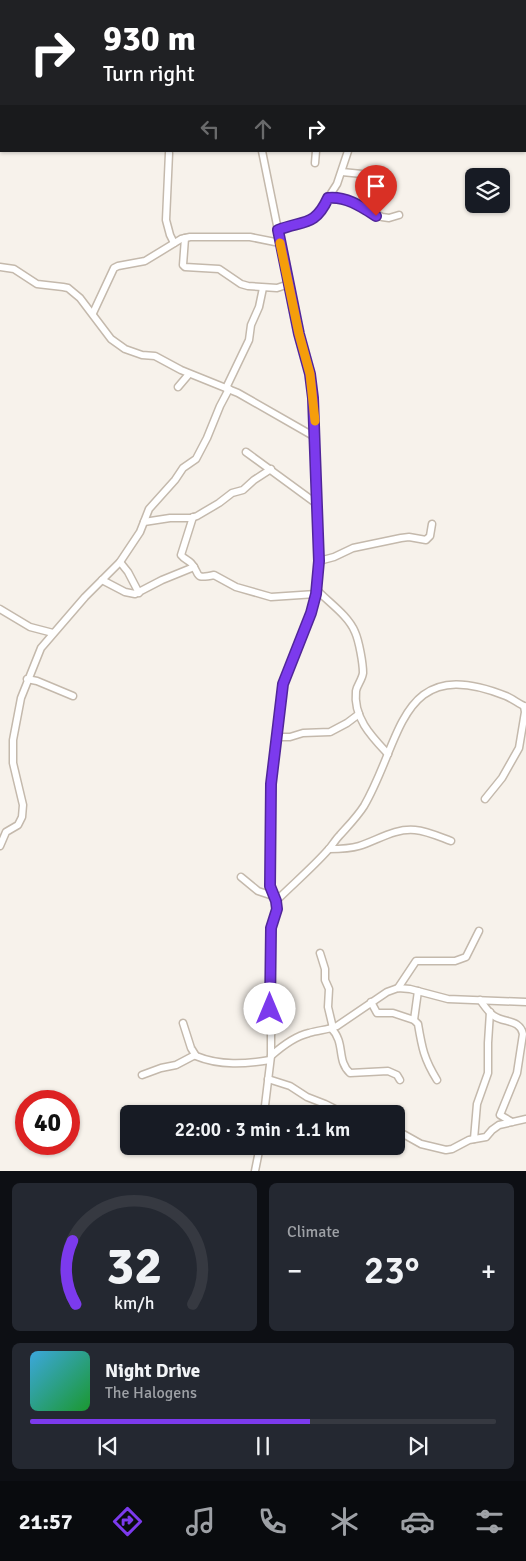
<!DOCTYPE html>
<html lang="en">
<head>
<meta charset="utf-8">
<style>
	body { margin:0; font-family:Signika,sans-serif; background:#242831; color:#f1f3f6; height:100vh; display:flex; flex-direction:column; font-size:19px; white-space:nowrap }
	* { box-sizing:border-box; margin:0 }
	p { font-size:16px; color:#9ea1a6 }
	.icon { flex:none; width:28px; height:28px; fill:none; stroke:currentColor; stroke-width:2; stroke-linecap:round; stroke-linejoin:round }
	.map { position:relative; height:1171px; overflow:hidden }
	.sheet { display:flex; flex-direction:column; gap:12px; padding:12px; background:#0d0f14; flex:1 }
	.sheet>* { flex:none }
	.guide { position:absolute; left:0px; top:0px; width:526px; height:152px; box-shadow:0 1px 4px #0004; background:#202124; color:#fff; overflow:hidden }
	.tools { position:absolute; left:465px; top:168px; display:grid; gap:10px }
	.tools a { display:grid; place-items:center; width:45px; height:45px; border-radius:8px; background:#171b24; box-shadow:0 1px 4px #0004; font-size:25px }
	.speed { position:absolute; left:15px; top:1090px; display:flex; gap:10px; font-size:25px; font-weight:700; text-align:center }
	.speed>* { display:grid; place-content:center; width:65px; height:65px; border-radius:50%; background:#171b24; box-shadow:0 1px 4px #0004; line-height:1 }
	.speed .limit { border:8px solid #d22; background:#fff; color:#111 }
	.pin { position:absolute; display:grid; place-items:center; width:42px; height:42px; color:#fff; margin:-51px -21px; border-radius:50% 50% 50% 0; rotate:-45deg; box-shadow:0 0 5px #0007 }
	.pin .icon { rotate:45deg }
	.me { position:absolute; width:55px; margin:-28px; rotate:0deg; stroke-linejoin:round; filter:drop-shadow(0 0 4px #0008) }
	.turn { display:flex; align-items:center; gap:18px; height:105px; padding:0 20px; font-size:22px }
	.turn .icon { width:65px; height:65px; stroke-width:2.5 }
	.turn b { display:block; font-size:35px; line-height:42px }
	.lanes { display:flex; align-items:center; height:48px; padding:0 20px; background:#0003; justify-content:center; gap:25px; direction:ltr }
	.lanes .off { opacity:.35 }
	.big { font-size:38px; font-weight:600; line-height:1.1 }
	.sheet .card { flex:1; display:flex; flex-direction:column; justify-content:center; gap:8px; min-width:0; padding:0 18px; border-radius:8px; background:#242831 }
	.sheet .dial { align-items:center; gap:0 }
	.dial svg { height:130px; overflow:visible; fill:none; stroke:#363941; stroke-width:7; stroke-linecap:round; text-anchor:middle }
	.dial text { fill:#f1f3f6; stroke:none }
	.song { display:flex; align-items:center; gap:15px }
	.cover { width:60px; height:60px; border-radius:8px; background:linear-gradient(135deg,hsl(200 70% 55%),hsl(130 70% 35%)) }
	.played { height:5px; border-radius:2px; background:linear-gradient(90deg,#7c3aed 60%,#363941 60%) }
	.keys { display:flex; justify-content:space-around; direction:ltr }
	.heat { display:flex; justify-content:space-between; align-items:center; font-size:28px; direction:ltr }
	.sheet .tiles { flex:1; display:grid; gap:12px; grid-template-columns:1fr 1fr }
	.card:last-child { grid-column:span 2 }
	.trip { position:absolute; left:120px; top:1105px; width:285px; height:50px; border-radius:8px; background:#171b24; box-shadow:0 1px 4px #0004; font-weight:600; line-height:50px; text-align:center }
	.dock { display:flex; height:80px; justify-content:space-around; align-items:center; background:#090b0e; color:#9ea1a6 }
	.dock .icon { width:35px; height:35px }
	.dock .selected { color:#7c3aed }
	.dock b { font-size:22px; color:#f1f3f6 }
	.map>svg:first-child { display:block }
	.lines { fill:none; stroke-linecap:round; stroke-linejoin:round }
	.river { stroke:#a2dff9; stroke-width:10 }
	.minor-casing { stroke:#c4b9ac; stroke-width:9 }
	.minor { stroke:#fff; stroke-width:6 }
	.route-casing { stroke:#51269a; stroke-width:12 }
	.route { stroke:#7c3aed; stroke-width:9 }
	.slow { stroke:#f59e0b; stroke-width:9 }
</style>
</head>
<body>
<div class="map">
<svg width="526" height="1171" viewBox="0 0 526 1171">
	<rect width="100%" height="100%" fill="#f7f2eb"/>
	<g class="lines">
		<g class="river">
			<polyline points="119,1 119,0"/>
			<polyline points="0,85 1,85"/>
		</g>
		<defs>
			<g id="minor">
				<polyline points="202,0 203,1"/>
				<polyline points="262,151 299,334 310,374 315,437 319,561 316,594 311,613 283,684 271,784 270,886 276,901 277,909 271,927 271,1056 264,1114"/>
				<polyline points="169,153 166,220 170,235 174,243"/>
				<polyline points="315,163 316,151"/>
				<polyline points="342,172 382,176"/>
				<polyline points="328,198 337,184 348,151"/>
				<path d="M277,230C304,219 314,227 328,198L351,201L382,217L389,218L399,215"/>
				<polyline points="185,238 183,265 185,267 219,269 241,284 248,286 277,288 289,284"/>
				<polyline points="0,267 14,269 37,284 63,287 68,288 80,298 111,339 125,349 142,355 155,356 181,370 238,393 315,437"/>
				<polyline points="93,313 114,268 118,266 145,261 181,239 190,237 250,237 280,243"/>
				<polyline points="178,387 189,374"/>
				<polyline points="226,388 249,340 251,325 259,307 263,288"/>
				<polyline points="246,452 317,504"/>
				<path d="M193,517L181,555C184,559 188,560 191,563C201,573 192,580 214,575L236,587L271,597L316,594"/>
				<polyline points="144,522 170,518 191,518 197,516 219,503 232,493 243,490 254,480 271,469"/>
				<polyline points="319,561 334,557 353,548 401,538 409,537 426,540 430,536 432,524"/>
				<polyline points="120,562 128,572 139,593"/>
				<polyline points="102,580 125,592 135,594 162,580 194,567"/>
				<path d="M316,589C328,602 348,615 355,632C359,641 363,663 363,673C362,680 357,685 356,691C353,718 372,737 388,754"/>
				<polyline points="0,609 30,627 53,633"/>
				<polyline points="27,679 37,681 73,696"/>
				<polyline points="277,737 290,737 303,733 330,732 347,723 359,714"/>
				<polyline points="485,799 502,778 519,748 525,712 524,706"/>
				<polyline points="0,846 6,832 18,825 22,817 23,805 13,763 13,740 21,698 41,648 85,597 120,562 140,532 149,509 175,480 183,468 196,459 207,438 220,406 229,389"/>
				<path d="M329,849C339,849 349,849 359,846C378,840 395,828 415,830C427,831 440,837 451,841"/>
				<polyline points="241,877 258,891 273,896"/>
				<path d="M276,901C293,884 312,868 328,850C332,846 335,840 340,835C348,826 357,817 364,806C403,739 399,653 506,696C513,699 519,704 526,707"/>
				<polyline points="320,953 325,969 325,980 329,989 328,1007 333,1028"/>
				<polyline points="398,988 416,961 455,961 466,957 479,931"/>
				<path d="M418,991L414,1020L418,1024C422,1048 424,1059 437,1080"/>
				<path d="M480,1000C484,1005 488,1012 494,1016C504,1023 520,1019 523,1034L517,1073L500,1115L512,1122"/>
				<polyline points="371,1002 377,1013 393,1013 414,1020"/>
				<path d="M183,1023L191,1048L196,1056C220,1066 246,1064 270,1060"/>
				<path d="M331,1028C346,1043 336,1060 350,1073L388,1071L397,1075L400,1080"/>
				<path d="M271,1056C281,1047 296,1036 309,1033C319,1030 328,1030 337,1026L387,992L398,988L410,989L448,999L526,1002"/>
				<polyline points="142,1075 161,1068 176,1065 195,1055"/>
				<polyline points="268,1079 290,1086 307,1097 325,1104 345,1114"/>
				<polyline points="396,1130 421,1144 446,1150 452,1149 469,1140 486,1137 492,1130 499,1125 526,1119"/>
				<polyline points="474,1139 477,1104 488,1073 488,1043 490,1012"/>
				<polyline points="255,1171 260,1146"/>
			</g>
		</defs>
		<use href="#minor" class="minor-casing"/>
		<use href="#minor" class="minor"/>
	</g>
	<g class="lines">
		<defs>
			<path id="route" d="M270,1009L271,928L277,909L276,901L270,886L271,784L283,684L311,613L316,594L319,561L313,398L310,374L299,334L278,230C303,220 315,227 328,198C346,196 362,207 376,216"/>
		</defs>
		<use href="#route" class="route-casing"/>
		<use href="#route" class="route"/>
		<polyline class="slow" points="280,243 299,334 310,374 315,421"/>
	</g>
</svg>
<div class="tools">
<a><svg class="icon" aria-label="layers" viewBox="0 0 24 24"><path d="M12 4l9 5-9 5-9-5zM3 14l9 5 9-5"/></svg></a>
</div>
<div class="speed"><div class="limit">40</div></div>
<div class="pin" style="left:376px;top:216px;background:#d93025"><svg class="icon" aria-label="arrive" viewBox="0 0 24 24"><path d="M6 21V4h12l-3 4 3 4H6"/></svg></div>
<svg class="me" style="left:270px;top:1009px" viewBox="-20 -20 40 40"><circle r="19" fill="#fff"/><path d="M0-13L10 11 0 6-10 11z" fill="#7c3aed"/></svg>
<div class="trip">22:00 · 3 min · 1.1 km</div>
<div class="guide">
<div class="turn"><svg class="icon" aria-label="right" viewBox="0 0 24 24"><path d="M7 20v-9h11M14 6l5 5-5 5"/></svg><div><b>930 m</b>Turn right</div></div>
<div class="lanes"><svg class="icon off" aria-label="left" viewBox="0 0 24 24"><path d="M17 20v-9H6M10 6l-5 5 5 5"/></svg><svg class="icon off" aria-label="ahead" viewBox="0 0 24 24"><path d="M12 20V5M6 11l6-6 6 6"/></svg><svg class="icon" aria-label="right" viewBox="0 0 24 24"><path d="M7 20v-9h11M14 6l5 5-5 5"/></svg></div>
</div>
</div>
<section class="sheet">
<div class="tiles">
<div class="card dial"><svg viewBox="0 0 100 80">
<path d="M14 69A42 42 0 1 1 86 69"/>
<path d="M14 69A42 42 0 0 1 12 30" stroke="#7c3aed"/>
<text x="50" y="56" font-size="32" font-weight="700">32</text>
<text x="50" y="72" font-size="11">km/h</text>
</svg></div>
<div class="card"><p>Climate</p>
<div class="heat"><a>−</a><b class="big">23°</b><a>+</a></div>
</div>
<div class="card">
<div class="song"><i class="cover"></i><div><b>Night Drive</b><p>The Halogens</p></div></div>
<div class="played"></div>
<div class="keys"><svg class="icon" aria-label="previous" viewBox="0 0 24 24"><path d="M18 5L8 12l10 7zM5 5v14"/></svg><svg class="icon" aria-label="pause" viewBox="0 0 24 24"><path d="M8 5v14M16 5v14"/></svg><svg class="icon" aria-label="next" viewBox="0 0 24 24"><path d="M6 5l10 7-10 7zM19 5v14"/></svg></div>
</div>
</div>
</section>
<nav class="dock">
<b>21:57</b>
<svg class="icon selected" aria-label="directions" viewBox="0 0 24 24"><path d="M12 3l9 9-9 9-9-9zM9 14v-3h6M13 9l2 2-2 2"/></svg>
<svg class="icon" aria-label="music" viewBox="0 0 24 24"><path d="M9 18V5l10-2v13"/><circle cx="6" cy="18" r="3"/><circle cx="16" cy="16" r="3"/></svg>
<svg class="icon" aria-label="phone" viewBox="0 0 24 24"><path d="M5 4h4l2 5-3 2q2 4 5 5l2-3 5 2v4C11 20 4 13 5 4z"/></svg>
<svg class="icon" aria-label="climate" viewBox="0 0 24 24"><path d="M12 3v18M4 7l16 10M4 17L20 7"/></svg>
<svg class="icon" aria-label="car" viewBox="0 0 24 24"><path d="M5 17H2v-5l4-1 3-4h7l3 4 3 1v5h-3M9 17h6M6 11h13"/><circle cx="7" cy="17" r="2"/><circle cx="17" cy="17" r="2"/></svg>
<svg class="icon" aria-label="filters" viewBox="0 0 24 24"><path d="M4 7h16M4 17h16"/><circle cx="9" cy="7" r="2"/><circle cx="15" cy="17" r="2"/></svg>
</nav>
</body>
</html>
